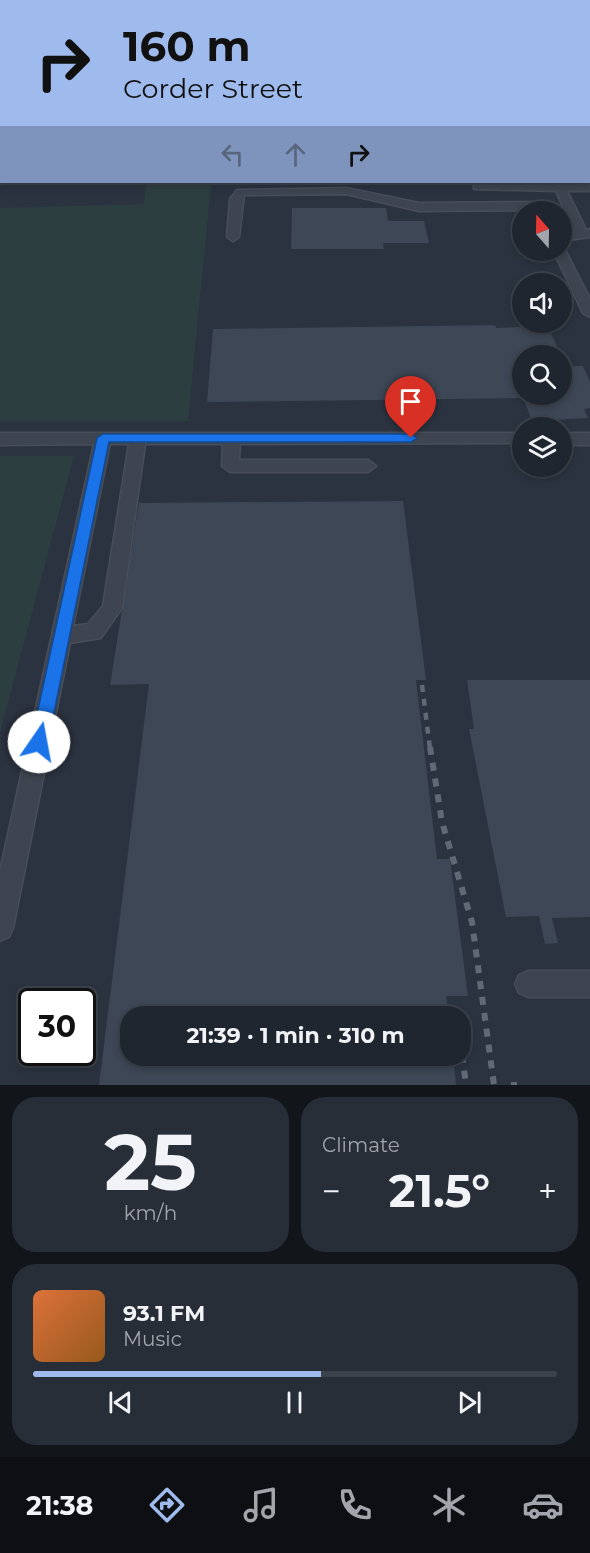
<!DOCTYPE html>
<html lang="en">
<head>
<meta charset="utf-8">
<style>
	body { margin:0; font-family:Montserrat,sans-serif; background:#282e38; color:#f1f3f6; height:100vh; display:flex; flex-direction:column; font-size:22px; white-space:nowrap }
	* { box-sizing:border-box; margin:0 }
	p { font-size:20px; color:#a2a5ab }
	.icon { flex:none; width:33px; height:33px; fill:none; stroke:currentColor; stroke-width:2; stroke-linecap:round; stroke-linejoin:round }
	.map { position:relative; height:1085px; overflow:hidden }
	.sheet { display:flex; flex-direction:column; gap:12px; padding:12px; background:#12151a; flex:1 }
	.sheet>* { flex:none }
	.guide { position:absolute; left:0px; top:0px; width:591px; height:183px; box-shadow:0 3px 9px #0003,0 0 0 2px #3d434c; background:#9fbaec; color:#111; overflow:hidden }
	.needle { width:39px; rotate:340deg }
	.buttons { position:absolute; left:512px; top:201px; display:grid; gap:12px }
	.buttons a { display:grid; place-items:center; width:60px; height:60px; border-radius:50%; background:#202630; box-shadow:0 3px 9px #0003,0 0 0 2px #3d434c; font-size:30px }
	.speed { position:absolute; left:18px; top:988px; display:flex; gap:12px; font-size:30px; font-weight:700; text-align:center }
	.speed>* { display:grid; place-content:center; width:78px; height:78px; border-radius:50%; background:#202630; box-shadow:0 3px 9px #0003,0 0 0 2px #3d434c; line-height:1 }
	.speed .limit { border:3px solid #111; border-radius:9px; background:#fff; color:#111 }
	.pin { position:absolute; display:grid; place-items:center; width:51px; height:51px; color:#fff; margin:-62px -26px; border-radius:50% 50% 50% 0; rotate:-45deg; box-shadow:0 0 6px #0007 }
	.pin .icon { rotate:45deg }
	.me { position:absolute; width:66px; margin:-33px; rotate:12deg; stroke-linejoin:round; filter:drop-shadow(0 0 4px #0008) }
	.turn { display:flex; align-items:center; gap:21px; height:126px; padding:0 24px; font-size:27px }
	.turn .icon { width:78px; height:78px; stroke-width:2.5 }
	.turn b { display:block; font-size:42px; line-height:51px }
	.lanes { display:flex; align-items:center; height:57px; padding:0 24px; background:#0003; justify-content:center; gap:30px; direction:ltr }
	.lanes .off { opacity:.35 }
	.big { font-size:45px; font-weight:700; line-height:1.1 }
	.sheet .card { flex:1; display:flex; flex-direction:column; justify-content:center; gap:9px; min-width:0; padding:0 21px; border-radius:24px; background:#282e38 }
	.sheet .dial { align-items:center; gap:0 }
	.dial b { font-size:78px; line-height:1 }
	.song { display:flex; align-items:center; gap:18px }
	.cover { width:72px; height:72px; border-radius:9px; background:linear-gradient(135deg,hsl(20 70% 55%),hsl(30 70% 35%)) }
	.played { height:6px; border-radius:3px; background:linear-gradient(90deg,#9fbaec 55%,#3d434c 55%) }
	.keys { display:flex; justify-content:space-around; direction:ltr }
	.heat { display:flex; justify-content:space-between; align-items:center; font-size:33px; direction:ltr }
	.sheet .tiles { flex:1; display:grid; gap:12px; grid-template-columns:1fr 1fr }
	.card:last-child { grid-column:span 2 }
	.trip { position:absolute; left:120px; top:1006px; width:351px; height:60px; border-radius:24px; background:#202630; box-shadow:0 3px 9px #0003,0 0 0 2px #3d434c; font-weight:700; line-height:60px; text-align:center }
	.menu { display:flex; height:96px; justify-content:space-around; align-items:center; background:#0d0f13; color:#a2a5ab }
	.menu .icon { width:42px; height:42px }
	.menu .selected { color:#9fbaec }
	.menu b { font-size:27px; color:#f1f3f6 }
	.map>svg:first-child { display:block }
	.green { fill:#2d3e41 }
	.building { fill:#3d4755 }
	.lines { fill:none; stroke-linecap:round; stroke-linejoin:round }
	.minor-casing { stroke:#484e59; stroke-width:3 }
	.highway-casing { stroke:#49505a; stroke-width:3 }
	.minor { fill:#3e4550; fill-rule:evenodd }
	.highway { fill:#756c5d; fill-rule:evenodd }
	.rail-far1 { stroke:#616976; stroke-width:4.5; stroke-dasharray:7 7; stroke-linecap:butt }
	.rail { stroke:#616976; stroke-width:6; stroke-dasharray:8 8; stroke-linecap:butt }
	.route { fill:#1a73e8; stroke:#114b97; stroke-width:1.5 }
</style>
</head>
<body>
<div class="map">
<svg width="590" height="1085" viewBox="0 0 590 1085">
	<rect width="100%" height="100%" fill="#2b3340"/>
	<g class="green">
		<polygon points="146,182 231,182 211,183 188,421 0,421 0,208 144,204"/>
		<polygon points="0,456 74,456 0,732"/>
	</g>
	<g class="building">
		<polygon points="292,208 386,208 388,221 424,221 429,243 383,243 384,249 291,249"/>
		<polygon points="495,325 496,328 548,326 561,356 522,356 522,398 207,402 213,329"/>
		<polygon points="583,366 590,382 590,408 584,409 588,418 532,421 522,394 561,394 561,367"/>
		<polygon points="403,501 426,680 416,680 437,859 450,859 468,996 446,996 449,1017 130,1017 130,1056 453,1056 456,1085 99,1085 149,684 110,685 139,503"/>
		<polygon points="467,680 590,680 590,917 552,918 558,943 545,944 539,916 506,917 469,729 474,729"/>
	</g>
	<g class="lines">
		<defs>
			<g id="minor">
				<polygon points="0,0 18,0 20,2 0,3"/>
				<polygon points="95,0 103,0 94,2"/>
				<polygon points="429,0 437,0 438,2 430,2"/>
				<polygon points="0,29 2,29 0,37"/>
				<rect x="0" y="47" width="2" height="6"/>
				<rect x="0" y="84" width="2" height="6"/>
				<polygon points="478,184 590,185 590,191 567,191 586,230 590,229 590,237 561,241 561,233 574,231 556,191 474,189 474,185"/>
				<polygon points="346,188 419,203 537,202 543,206 537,210 419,211 346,194 244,195 239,237 233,241 227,237 230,199 237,190"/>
				<polygon points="561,247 565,250 590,299 590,317 583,313 553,250 561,250"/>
				<path d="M0,433H522V443L240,444L239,460H368L376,466L368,472H230L222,466L223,444H145L122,608L101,638L70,643L13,928L9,937L0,941V871L94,444L0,445ZM110,444H129L103,606L88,624L73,626Z"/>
				<rect x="561" y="433" width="29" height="12"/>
				<polygon points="528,971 590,971 590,997 528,997 519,993 515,984 519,975"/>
			</g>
			<polygon id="highway" points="576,0 589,0 590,2 577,2"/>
		</defs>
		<use href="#minor" class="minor-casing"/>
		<use href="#highway" class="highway-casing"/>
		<use href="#minor" class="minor"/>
		<use href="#highway" class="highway"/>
		<polyline class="rail-far1" points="422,685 430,749"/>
		<g class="rail">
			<polyline points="430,747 442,822 472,922 494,1085"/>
			<polyline points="460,1039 466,1085"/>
			<polyline points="514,1082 514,1085"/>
		</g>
	</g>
	<polygon class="route" points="103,434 411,434 417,438 411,442 109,442 48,742 45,748 39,750 33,748 31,742 97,438"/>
</svg>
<div class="buttons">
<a><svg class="needle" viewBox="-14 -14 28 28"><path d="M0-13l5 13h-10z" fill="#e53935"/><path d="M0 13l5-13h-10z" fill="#a2a5ab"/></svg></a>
<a><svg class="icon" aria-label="sound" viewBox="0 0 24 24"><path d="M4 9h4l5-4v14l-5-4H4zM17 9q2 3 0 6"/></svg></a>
<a><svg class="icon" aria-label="search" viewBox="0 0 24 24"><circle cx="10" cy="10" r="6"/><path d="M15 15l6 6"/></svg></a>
<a><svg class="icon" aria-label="layers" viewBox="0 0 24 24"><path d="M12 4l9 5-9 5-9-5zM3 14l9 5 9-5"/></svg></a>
</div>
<div class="speed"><div class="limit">30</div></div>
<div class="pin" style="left:411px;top:438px;background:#d93025"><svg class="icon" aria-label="arrive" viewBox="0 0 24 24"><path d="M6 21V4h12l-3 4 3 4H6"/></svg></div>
<svg class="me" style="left:39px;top:742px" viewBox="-20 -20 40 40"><circle r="19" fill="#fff"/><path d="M0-13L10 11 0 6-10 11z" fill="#1a73e8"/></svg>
<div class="trip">21:39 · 1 min · 310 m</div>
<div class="guide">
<div class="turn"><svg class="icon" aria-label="right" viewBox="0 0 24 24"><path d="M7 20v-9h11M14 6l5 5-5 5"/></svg><div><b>160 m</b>Corder Street</div></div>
<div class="lanes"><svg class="icon off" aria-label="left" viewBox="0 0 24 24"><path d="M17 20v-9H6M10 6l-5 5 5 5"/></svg><svg class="icon off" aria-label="ahead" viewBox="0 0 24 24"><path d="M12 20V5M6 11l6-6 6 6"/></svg><svg class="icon" aria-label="right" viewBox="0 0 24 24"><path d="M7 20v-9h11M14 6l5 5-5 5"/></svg></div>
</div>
</div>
<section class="sheet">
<div class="tiles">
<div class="card dial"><b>25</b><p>km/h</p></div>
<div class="card"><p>Climate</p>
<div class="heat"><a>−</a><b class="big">21.5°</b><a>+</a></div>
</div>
<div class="card">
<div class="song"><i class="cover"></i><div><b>93.1 FM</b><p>Music</p></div></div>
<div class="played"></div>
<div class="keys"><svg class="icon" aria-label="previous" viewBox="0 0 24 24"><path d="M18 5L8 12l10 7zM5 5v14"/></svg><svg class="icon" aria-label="pause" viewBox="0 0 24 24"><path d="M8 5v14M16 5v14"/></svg><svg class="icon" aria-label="next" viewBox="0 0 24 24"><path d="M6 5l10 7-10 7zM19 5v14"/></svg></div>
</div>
</div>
</section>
<nav class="menu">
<b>21:38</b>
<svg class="icon selected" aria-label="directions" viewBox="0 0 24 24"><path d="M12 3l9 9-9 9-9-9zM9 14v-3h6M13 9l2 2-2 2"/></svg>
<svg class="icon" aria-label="music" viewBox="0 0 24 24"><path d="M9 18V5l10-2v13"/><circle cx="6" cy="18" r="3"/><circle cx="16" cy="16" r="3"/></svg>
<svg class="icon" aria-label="phone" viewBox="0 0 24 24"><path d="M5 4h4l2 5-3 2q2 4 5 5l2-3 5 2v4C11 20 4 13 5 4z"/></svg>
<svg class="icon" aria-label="climate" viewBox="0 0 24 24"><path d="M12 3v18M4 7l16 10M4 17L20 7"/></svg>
<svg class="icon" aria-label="car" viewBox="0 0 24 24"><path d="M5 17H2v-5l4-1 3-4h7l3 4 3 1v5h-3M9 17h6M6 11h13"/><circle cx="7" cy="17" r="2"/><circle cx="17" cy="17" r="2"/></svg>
</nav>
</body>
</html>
